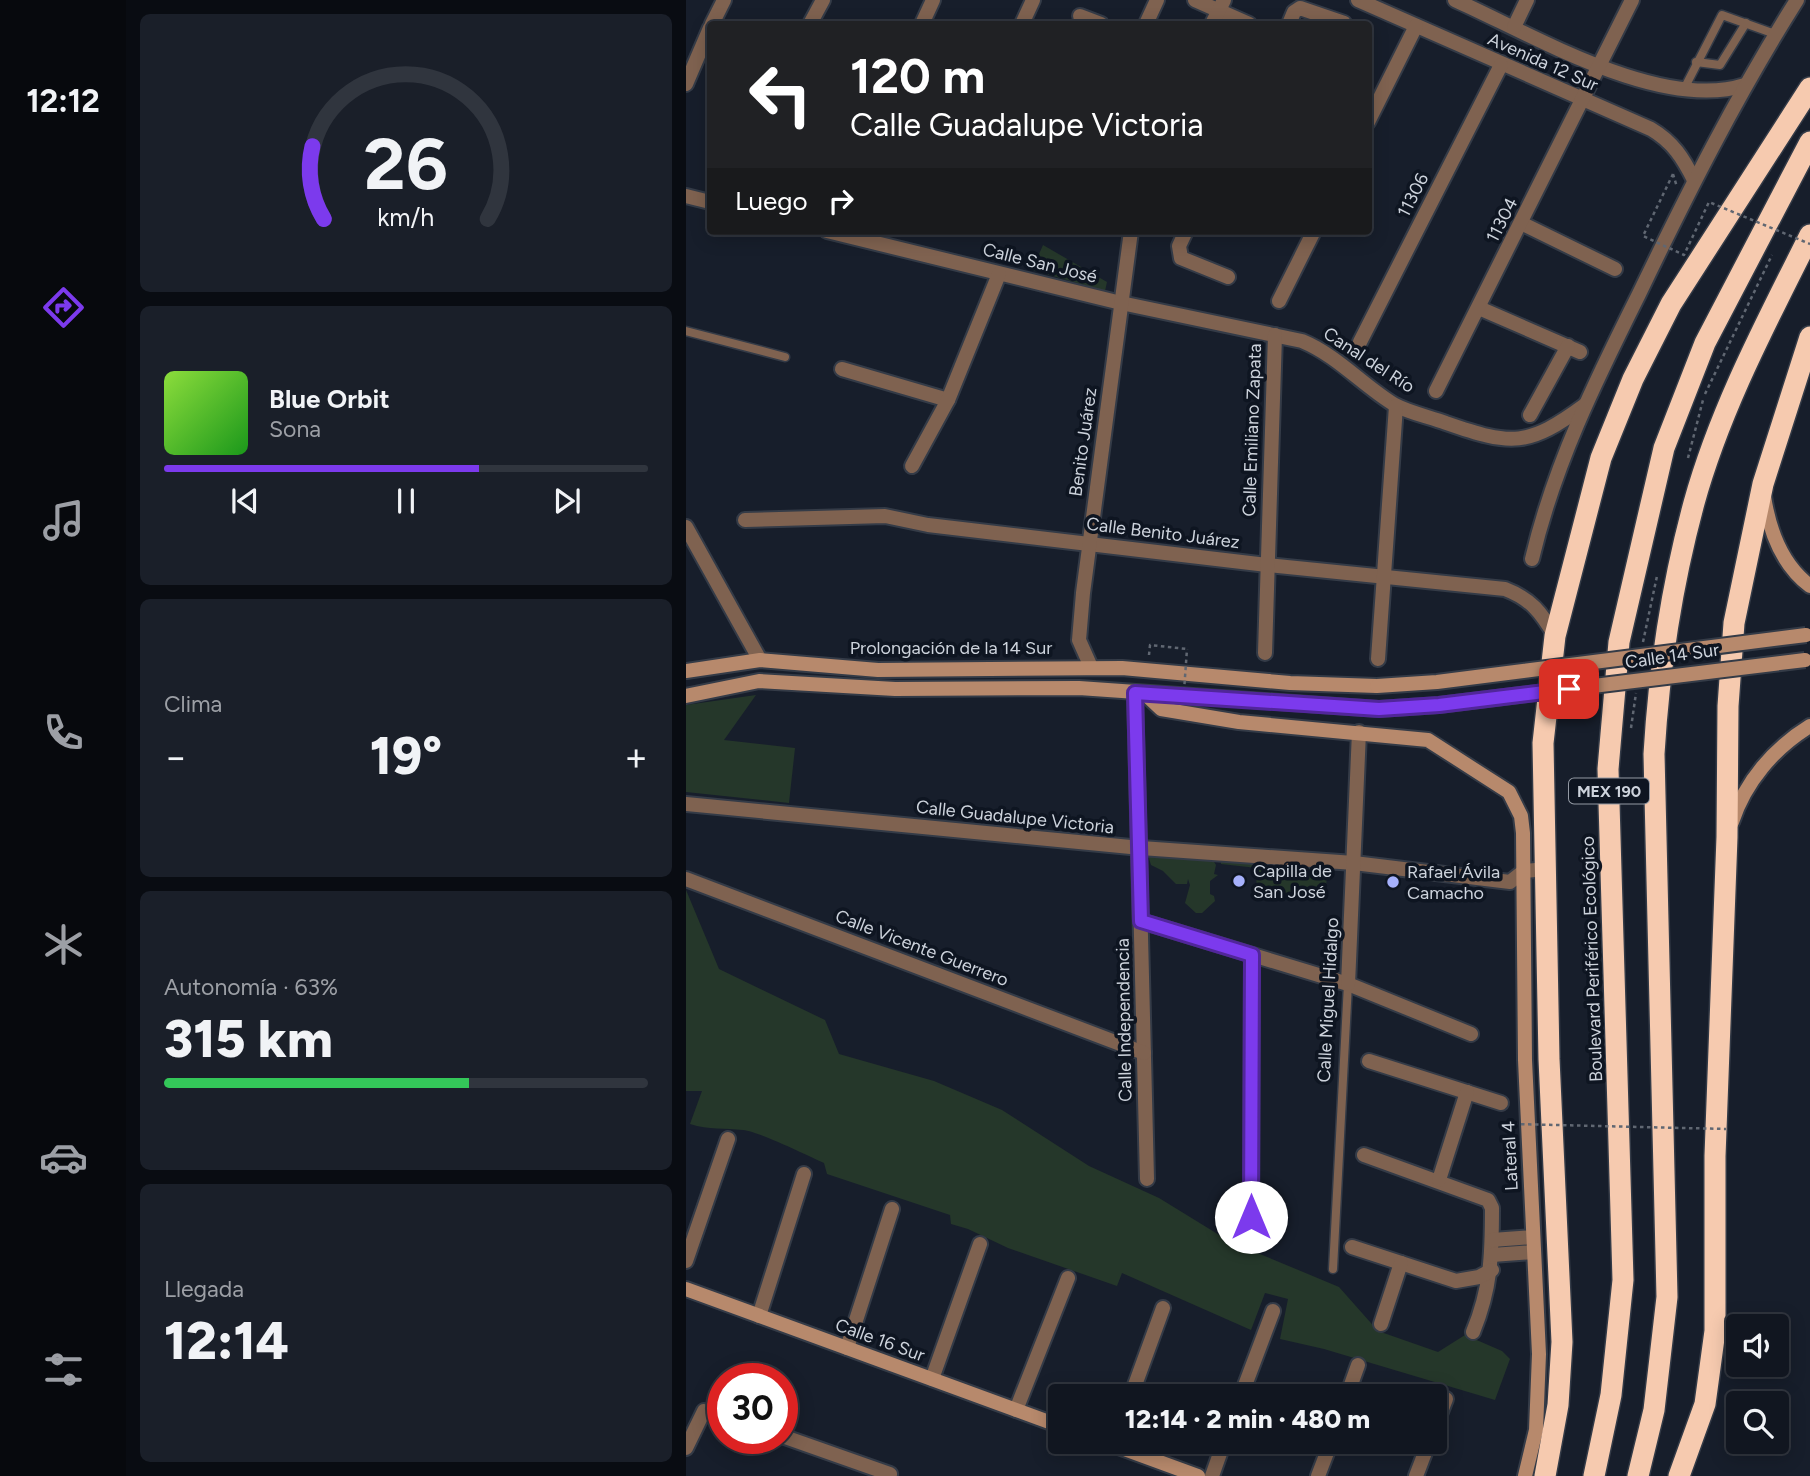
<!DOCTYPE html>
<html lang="es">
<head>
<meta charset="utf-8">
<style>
	body { margin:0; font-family:Figtree,sans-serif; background:#1a1f29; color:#f1f3f6; height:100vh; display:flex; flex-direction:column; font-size:26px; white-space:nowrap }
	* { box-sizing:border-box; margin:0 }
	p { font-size:23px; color:#9c9fa5 }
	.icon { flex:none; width:38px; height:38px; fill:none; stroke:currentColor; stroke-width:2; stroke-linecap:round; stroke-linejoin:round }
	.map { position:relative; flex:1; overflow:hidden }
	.drawer { display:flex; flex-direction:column; gap:14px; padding:14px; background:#090c12; width:560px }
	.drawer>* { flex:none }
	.top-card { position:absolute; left:21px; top:21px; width:665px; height:214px; border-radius:7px; box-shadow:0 4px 18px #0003,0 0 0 2px #30353e; background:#202124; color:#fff; overflow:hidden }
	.controls { position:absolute; left:1040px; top:1314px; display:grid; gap:14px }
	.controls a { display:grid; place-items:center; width:63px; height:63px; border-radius:7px; background:#111620; box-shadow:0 4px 18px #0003,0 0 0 2px #30353e; font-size:35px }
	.speed { position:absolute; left:21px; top:1363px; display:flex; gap:14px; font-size:35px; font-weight:700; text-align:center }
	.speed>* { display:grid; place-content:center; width:91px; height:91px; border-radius:50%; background:#111620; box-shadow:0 4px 18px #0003,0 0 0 2px #30353e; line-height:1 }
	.speed .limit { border:10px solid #d22; background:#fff; color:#111 }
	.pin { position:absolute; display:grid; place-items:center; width:60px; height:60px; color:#fff; margin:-30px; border-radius:14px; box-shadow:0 4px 10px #0006 }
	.me { position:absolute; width:77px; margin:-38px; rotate:0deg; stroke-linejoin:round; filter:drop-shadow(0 0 5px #0008) }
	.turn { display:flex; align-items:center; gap:24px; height:147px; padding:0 28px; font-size:32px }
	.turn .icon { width:91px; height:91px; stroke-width:2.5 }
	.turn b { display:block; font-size:49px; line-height:60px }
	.then { display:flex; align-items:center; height:66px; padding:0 28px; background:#0003; gap:14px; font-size:26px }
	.big { font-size:52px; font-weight:800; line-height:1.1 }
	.drawer .tile { flex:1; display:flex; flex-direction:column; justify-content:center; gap:10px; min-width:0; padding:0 24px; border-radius:10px; background:#1a1f29 }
	.drawer .dial { align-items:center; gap:0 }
	.dial svg { height:182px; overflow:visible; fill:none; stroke:#30353e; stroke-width:7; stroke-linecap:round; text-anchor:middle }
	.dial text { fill:#f1f3f6; stroke:none }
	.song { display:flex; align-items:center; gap:21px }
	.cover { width:84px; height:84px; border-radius:10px; background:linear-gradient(135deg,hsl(90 70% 55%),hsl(120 70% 35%)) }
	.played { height:7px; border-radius:4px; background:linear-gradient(90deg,#7c3aed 65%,#30353e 65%) }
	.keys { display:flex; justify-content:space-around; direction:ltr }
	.heat { display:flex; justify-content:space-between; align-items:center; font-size:38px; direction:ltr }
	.charge { height:10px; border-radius:5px; background:linear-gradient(90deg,#34c759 63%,#30353e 0) }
	.trip { position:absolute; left:362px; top:1384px; width:399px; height:70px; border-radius:7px; background:#111620; box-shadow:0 4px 18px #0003,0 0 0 2px #30353e; font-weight:800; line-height:70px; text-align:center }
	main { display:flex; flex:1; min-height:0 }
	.menu { display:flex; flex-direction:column; width:126px; justify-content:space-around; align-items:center; background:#07090d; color:#9c9fa5 }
	.menu .icon { width:49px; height:49px }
	.menu .active { color:#7c3aed }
	.menu b { font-size:32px; color:#f1f3f6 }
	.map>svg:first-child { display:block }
	.green { fill:#25372a }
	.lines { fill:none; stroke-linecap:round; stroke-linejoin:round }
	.lane-casing { stroke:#343b47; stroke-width:11 }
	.street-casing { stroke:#343b47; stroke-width:18 }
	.secondary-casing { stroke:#343b47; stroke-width:18 }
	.highway-casing { stroke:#343b47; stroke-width:24 }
	.path { stroke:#606772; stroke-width:2.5; stroke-dasharray:3.5 3.5; stroke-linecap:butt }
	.lane { stroke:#7f6250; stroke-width:8 }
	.street { stroke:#7f6250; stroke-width:14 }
	.secondary { stroke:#b7896c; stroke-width:14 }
	.highway { stroke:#f6caaf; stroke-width:21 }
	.secondary-bridge-casing { stroke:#343b47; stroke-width:18; stroke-linecap:butt }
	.path-bridge { stroke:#606772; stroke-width:2.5; stroke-dasharray:3.5 3.5; stroke-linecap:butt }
	.secondary-bridge { stroke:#b7896c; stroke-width:14 }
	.route-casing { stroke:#51269a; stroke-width:18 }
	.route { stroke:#7c3aed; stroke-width:12 }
	.poi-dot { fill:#a6b1fc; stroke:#0e1521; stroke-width:2.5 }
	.labels { text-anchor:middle; stroke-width:7; stroke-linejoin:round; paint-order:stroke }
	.shield { fill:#0e1521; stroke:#949aa4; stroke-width:2 }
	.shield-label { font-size:16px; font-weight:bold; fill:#cdd3dc }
	.street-label { font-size:18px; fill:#cdd3dc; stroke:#0e1521 }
	.poi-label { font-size:18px; fill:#cdd3dc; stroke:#0e1521; text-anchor:start }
</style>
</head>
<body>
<main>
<nav class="menu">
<b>12:12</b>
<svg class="icon active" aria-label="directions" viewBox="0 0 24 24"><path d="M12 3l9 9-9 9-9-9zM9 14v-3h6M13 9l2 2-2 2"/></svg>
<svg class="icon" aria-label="music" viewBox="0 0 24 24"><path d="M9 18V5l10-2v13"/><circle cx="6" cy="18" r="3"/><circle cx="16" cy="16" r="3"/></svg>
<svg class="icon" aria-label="phone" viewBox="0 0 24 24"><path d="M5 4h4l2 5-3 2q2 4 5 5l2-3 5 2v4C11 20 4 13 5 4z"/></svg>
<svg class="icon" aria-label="climate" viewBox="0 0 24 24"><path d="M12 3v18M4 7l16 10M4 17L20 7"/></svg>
<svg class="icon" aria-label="car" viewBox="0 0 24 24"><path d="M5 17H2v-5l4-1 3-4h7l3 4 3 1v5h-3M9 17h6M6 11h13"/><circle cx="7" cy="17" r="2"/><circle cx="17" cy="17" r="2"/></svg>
<svg class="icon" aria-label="filters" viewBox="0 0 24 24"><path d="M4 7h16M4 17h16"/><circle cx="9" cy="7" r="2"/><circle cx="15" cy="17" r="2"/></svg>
</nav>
<section class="drawer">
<div class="tile dial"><svg viewBox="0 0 100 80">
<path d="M14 69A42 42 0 1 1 86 69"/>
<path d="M14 69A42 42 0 0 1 9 37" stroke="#7c3aed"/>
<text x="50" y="56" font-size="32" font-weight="700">26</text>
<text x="50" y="72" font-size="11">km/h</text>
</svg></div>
<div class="tile">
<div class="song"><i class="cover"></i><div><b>Blue Orbit</b><p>Sona</p></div></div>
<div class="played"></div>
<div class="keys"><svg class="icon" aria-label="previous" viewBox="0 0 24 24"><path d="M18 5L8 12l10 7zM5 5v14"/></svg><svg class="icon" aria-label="pause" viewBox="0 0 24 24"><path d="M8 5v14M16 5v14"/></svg><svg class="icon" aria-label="next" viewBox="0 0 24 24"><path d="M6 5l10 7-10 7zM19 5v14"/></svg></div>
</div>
<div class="tile"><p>Clima</p>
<div class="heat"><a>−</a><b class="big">19°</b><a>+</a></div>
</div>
<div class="tile"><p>Autonomía · 63%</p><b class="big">315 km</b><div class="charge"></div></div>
<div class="tile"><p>Llegada</p><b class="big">12:14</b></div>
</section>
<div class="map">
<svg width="1124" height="1476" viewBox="0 0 1124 1476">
	<rect width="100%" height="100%" fill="#171e2b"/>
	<g class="green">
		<polygon points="357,245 421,282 419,291 346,270"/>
		<polygon points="70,695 38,740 109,748 103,803 0,792 0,705"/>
		<polygon points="461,852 525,857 530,865 528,874 532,875 524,881 524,894 528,896 529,901 516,913 510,913 499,903 504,885 502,879 501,884 490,884 477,871 465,865"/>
		<polygon points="535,860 642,863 639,899 570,893 571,868 535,864"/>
		<path d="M0,890L33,969L139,1020L153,1054L248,1081L316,1110L403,1166L473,1198L543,1241L653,1287L692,1331L752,1352L779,1335L816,1351L824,1359L809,1400L638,1349L594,1339L602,1299L579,1293L565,1330L436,1273L431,1286L322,1248L282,1229L265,1224L264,1215L141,1174L138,1163C120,1155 74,1132 57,1130C39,1128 23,1130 4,1124L16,1091H0Z"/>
	</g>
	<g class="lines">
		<defs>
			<g id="lane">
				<polyline points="1010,62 1034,65 1060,23"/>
				<polyline points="998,89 1036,15 1089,34"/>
				<polyline points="0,331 99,357"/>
				<polyline points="647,1269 662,984"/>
			</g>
			<g id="street">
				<polyline points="509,0 563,24"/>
				<path d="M672,0L965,129C987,142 997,158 1008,180"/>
				<path d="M769,0C847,35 975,112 1059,85"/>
				<polyline points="394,16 415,24"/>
				<polyline points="26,24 38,0"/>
				<polyline points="124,24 137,0"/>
				<polyline points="236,24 247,0"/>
				<polyline points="336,24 347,0"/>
				<polyline points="460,24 471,0"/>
				<polyline points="526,24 538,0"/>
				<polyline points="603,24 608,12 614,8 658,23"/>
				<polyline points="828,27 841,0"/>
				<polyline points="0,84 24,28"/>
				<polyline points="682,122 730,26"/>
				<polyline points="0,196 24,202"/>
				<polyline points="835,223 929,269"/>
				<path d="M141,231L435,303L616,341C652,356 676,385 709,405C724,413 744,417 760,423C826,446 842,447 899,405"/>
				<polyline points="500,231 493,246 495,258 542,277"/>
				<polyline points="593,301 628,231"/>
				<polyline points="793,308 894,352"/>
				<polyline points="674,342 815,65"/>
				<polyline points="156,369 262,400"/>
				<polyline points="750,391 946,0"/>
				<polyline points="844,415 882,346"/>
				<polyline points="226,466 262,400 313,274"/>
				<path d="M59,520L199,516L242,525L581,565L819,589C845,599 855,612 869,636"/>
				<polyline points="0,527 74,660"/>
				<path d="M846,559C868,465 910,380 953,294C1001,194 1051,95 1111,0"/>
				<polyline points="579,653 589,335"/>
				<polyline points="692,659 710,406"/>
				<polyline points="405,667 393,640 397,593 445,231"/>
				<polyline points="449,693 461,1179"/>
				<polyline points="0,804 455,848 668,863 824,882 838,871 861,869"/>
				<polyline points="0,879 458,1053"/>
				<polyline points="455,921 662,984 785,1034"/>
				<polyline points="662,984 673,732"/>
				<polyline points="683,1061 815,1103"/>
				<path d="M678,1155L802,1200L806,1208C806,1255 805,1288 787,1332"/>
				<polyline points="753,1180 781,1092"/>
				<polyline points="565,1217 566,955"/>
				<polyline points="806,1240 847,1237"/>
				<polyline points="666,1247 770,1281 793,1277 806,1270"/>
				<polyline points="806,1255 848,1252"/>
				<polyline points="0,1261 42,1139"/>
				<polyline points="73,1316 118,1174"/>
				<polyline points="695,1324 715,1263"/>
				<polyline points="161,1348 206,1209"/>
				<polyline points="246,1379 294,1244"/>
				<polyline points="445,1396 477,1308"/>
				<polyline points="555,1396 587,1311"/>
				<polyline points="661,1396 672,1365"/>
				<polyline points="330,1410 382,1278"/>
				<polyline points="749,1427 760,1399"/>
				<polyline points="96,1436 204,1474"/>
				<polyline points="0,1448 18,1411 37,1415"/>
				<polyline points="526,1476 538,1442"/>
				<polyline points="632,1476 645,1442"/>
				<polyline points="730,1476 743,1442"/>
			</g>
			<g id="secondary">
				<path d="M1078,496C1083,529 1096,565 1124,586"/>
				<polyline points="0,671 74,660 192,670 436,668 604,683 691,686"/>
				<polyline points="458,693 475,709 553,722 742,740 823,792 835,816 837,833 839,1060 853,1354 850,1430 839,1476"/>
				<polyline points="0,696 73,681 209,689 393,688 693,709"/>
				<path d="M1046,822C1059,782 1088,748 1124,726"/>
				<polyline points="0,1289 374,1426"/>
				<polyline points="419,1442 512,1476"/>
			</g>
			<g id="highway">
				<polyline points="859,1476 872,1405 876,1342 863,1059 857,743 869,636 915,458 947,379 985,304 1124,88"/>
				<polyline points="908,1476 925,1395 937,1280 922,769 933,642 978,448 1019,343 1124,142"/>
				<path d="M952,1476L968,1410L981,1297L968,754C973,670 986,584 1008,503C1034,409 1081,321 1124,235"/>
				<polyline points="993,1476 1019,1404 1029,1331 1029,1156 1041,837 1042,706 1048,623 1077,484 1124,337"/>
			</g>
		</defs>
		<use href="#lane" class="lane-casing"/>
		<use href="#street" class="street-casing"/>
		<use href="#secondary" class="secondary-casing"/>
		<use href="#highway" class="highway-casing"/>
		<g class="path">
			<polyline points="987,174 991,187"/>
			<polyline points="1019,394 1086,255"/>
			<polyline points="1002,458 1017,400"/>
			<polyline points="957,642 971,576"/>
			<polyline points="463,655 464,645 501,649"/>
			<polyline points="945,728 950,693"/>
		</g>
		<use href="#lane" class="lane"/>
		<use href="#street" class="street"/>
		<use href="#secondary" class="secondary"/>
		<use href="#highway" class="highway"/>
		<defs>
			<g id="secondary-bridge">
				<polyline points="691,686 751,682 1120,635"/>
				<polyline points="693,709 753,705 1119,660"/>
			</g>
		</defs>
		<use href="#secondary-bridge" class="secondary-bridge-casing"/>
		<g class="path-bridge">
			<polyline points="987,174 957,236 998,255 1023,202 1124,244"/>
			<polyline points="497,705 501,649"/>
			<polyline points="828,1124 1040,1129"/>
		</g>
		<use href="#secondary-bridge" class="secondary-bridge"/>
	</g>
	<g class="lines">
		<defs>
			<polyline id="route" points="565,1217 566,955 455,921 449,693 693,709 753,705 883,689"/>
		</defs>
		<use href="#route" class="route-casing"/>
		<use href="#route" class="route"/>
	</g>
	<g class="poi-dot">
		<circle cx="553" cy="881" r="7"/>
		<circle cx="707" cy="882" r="7"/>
	</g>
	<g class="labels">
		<rect class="shield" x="883" y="778.5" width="80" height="25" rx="5"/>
		<g class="shield-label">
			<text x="923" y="797">MEX 190</text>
		</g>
		<g class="street-label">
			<text transform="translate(857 62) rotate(24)" y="6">Avenida 12 Sur</text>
			<text transform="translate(727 195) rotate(-63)" y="6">11306</text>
			<text transform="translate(816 220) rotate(-63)" y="6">11304</text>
			<text transform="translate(354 263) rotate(14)" y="6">Calle San José</text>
			<text transform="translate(683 360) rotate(33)" y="6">Canal del Río</text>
			<text transform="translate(566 430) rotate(-88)" y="6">Calle Emiliano Zapata</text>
			<text transform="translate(397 442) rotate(-82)" y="6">Benito Juárez</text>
			<text transform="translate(477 533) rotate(7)" y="6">Calle Benito Juárez</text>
			<text x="265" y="654">Prolongación de la 14 Sur</text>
			<text transform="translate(986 656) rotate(-8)" y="6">Calle 14 Sur</text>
			<text transform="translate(329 817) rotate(6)" y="6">Calle Guadalupe Victoria</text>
			<text transform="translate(236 948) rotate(21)" y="6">Calle Vicente Guerrero</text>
			<text transform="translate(906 959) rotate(-92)" y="6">Boulevard Periférico Ecológico</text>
			<text transform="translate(642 1000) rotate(-87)" y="6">Calle Miguel Hidalgo</text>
			<text transform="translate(438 1020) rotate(-91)" y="6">Calle Independencia</text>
			<text transform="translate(824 1156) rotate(-93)" y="6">Lateral 4</text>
			<text transform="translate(194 1340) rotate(20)" y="6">Calle 16 Sur</text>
		</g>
		<g class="poi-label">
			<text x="567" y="877">Capilla de<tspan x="567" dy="21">San José</tspan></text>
			<text x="721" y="878">Rafael Ávila<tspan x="721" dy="21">Camacho</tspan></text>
		</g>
	</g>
</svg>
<div class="controls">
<a><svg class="icon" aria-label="sound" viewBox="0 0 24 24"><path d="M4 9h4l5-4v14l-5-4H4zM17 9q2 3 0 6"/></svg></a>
<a><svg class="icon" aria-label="search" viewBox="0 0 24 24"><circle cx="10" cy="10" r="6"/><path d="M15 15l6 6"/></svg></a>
</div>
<div class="speed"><div class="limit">30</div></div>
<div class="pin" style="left:883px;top:689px;background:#d93025"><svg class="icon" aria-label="arrive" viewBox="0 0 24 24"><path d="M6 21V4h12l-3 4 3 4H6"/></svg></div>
<svg class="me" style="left:565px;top:1217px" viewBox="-20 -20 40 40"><circle r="19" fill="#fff"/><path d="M0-13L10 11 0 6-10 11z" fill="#7c3aed"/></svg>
<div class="trip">12:14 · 2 min · 480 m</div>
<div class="top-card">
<div class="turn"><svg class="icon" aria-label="left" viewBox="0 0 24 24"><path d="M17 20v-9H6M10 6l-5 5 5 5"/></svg><div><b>120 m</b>Calle Guadalupe Victoria</div></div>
<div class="then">Luego<svg class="icon" aria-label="right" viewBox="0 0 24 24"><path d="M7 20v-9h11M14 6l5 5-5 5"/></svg></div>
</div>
</div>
</main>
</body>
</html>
